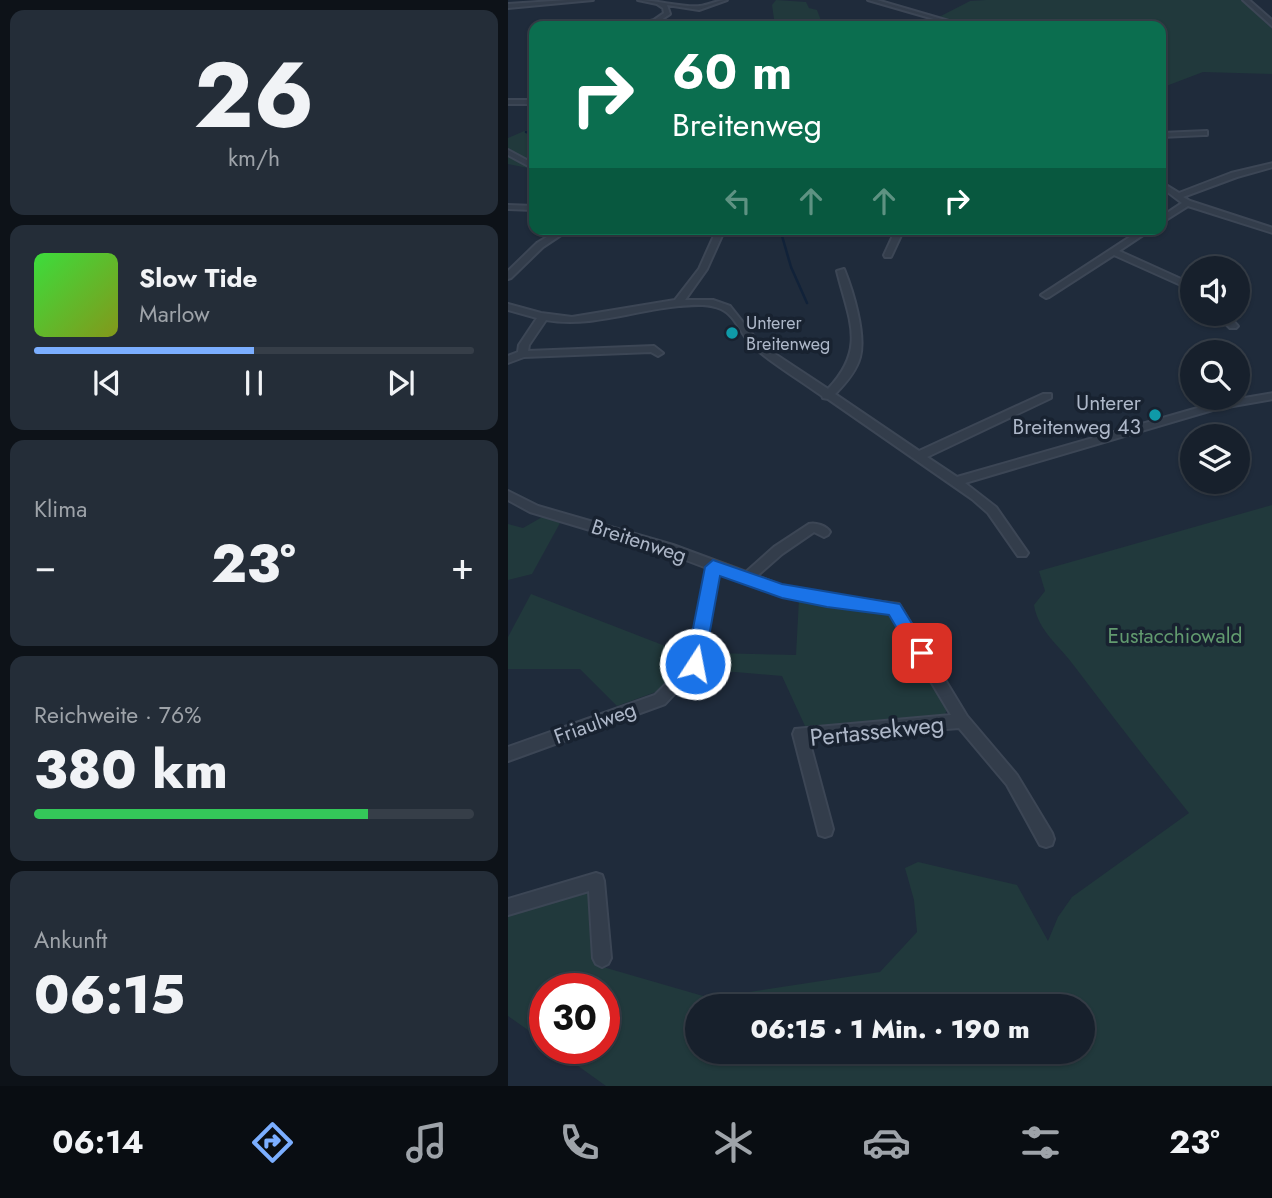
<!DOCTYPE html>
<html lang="de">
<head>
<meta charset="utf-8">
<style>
	body { margin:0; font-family:Jost,sans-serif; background:#242d38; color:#f1f3f6; height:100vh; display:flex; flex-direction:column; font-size:26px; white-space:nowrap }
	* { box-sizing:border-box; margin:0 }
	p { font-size:23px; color:#9ea3a9 }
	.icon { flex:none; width:38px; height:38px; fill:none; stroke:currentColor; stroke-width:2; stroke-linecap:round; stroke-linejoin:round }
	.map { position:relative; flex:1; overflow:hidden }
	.details { display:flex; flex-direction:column; gap:10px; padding:10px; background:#0d1218; width:508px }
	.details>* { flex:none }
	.banner { position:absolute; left:21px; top:21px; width:637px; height:214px; border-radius:14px; box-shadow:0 2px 5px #0004,0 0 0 2px #363e48; background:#0b6e4f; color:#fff; overflow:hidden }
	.fabs { position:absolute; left:672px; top:256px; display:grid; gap:14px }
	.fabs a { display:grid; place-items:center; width:70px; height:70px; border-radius:50%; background:#17202c; box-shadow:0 2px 5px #0004,0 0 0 2px #363e48; font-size:35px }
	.speed { position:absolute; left:21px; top:973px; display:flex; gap:14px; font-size:35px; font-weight:700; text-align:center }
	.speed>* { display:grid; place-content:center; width:91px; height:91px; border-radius:50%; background:#17202c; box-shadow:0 2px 5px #0004,0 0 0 2px #363e48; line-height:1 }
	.speed .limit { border:10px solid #d22; background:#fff; color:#111 }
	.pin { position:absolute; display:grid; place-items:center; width:60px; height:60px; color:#fff; margin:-30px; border-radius:14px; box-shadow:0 4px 10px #0006 }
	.me { position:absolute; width:77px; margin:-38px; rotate:11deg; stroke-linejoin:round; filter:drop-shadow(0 0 5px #0008) }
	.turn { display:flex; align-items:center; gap:24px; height:147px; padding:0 28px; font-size:32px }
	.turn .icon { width:91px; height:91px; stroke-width:2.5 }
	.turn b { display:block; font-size:49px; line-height:60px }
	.lanes { display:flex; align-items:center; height:66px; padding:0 28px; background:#0003; justify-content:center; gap:35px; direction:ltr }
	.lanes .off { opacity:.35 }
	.big { font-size:52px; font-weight:800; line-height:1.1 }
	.details .widget { flex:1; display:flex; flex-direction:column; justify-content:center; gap:10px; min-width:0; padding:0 24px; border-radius:14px; background:#242d38 }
	.details .dial { align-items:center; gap:0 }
	.dial b { font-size:91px; line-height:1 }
	.song { display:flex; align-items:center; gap:21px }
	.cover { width:84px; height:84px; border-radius:10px; background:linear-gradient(135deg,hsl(120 70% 55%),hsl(70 70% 35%)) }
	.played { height:7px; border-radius:4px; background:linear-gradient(90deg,#7baeff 50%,#363e48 50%) }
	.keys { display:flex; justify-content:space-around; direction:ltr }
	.heat { display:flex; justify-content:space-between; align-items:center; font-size:38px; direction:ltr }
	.charge { height:10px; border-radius:5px; background:linear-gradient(90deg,#34c759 76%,#363e48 0) }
	.trip { position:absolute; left:177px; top:994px; width:410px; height:70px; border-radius:35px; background:#17202c; box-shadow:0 2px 5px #0004,0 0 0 2px #363e48; font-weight:800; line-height:70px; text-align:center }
	.menu { display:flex; height:112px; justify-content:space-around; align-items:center; background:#090d12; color:#9ea3a9 }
	.menu .icon { width:49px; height:49px }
	.menu .active { color:#7baeff }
	.menu b { font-size:32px; color:#f1f3f6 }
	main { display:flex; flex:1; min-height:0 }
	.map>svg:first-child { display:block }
	.green { fill:#21393c; fill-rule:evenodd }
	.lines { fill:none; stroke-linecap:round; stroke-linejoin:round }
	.stream { stroke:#112239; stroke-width:2.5 }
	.minor-casing { stroke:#3c4655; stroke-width:4 }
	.minor { fill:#333d4b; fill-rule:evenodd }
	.route { fill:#1a73e8; stroke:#114b97; stroke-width:2 }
	.culture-dot { fill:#0f9aa8; stroke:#182230; stroke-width:2.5 }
	.labels { text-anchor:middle; stroke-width:7; stroke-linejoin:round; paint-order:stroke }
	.far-poi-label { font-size:18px; fill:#adb7c8; stroke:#182230; text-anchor:start }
	.poi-label { font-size:21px; fill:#adb7c8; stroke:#182230; text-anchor:end }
	.street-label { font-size:21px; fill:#adb7c8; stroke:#182230 }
	.park-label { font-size:21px; fill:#629b6f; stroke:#182230 }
	.near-street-label { font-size:24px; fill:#adb7c8; stroke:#182230 }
</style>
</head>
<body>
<main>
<section class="details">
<div class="widget dial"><b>26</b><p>km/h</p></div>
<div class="widget">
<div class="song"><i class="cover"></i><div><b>Slow Tide</b><p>Marlow</p></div></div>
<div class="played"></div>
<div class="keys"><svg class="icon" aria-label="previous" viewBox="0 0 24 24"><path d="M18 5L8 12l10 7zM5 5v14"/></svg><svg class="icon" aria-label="pause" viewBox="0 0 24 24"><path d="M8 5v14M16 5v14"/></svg><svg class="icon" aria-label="next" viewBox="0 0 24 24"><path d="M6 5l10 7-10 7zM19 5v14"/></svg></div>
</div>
<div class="widget"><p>Klima</p>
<div class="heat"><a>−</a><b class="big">23°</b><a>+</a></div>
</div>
<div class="widget"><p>Reichweite · 76%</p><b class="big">380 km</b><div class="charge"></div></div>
<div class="widget"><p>Ankunft</p><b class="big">06:15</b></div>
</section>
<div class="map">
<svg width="765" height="1086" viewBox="0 0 765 1086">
	<rect width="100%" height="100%" fill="#1f2b3b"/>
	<g class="green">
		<polygon points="268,0 298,2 301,8 309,10 315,26 267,26 264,5"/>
		<polygon points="478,0 734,0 764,29 764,74 695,72 653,88 653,26 455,26 431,17 462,1"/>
		<polygon points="21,129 26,130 26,165 20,168 0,164 0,138"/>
		<path d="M764,505V1086H98L45,1048H96V989H37V1042L0,1016V914L73,889L84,892L95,967L202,998L372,972L409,932L406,900L397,868L410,862L509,885L540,941L550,917L564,897L681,813C642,765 604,716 567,667C552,646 530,631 526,605L537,591L531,571ZM189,1006H574V1052H189Z"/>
		<polygon points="36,516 52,523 24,574 0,580 0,524 15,528"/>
		<polygon points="23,594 183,656 159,688 109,706 72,669 0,669 0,637"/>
		<polygon points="291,599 376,611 395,632 440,708 437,714 430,719 297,726 274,676 204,670 204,653 288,655"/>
	</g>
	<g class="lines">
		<g class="stream">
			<polyline points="18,132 26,134"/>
			<polyline points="272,229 283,267 299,303"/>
		</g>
		<defs>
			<g id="minor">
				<polygon points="60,0 85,0 0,8 0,4"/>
				<path d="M130,0C148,0 176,8 192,6C201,5 209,0 219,0L191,10L159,5L162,14L150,22L125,26L146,20L156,13L155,8L149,4Z"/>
				<polygon points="360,0 369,0 458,26 450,26"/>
				<polygon points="735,0 741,0 765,21 765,27"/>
				<rect x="0" y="100" width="26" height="4"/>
				<polygon points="699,131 699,135 696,135 653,137 653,133"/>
				<polygon points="0,150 26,164 26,169 0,155"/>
				<polygon points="765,163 765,167 729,177 675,197 682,201 765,228 765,233 680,206 653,223 653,217 674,203 653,187 653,182 671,193 723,173"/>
				<polygon points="0,205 26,206 26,210 0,209"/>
				<polygon points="52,229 62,229 35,247 3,278 0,279 0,271 29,243"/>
				<path d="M209,229H217L199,269L177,300H205L222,306L252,344L320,389C359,348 341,320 329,271L336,269C345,291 358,334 352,357C348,372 337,384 327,394L411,451L535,394H543V398L419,457L449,477L707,403L765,393V399L708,409L457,483L488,507L520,553L518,556H510L480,513L464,499L320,399L315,398L314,396C292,380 268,366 248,349C234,339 229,316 213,309C199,303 185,305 171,306C127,310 82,328 38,320L21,345L20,351L146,346L155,353L150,356L143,352L16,357L0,363V356L10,352L11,345L29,318L0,310V304L33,313L64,317L167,300L191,269Z"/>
				<polygon points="388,229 396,229 383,257 377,257 376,255"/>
				<polygon points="634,229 644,229 611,251 684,284 684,290 606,255 541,297 538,298 533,295"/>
				<polygon points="707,313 718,313 730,326 728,328 722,328"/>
				<path d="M0,491L30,506L165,545L238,572L266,547L301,524C307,522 319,526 322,532L320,535L316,537L306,532L274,554L249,576L275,586L319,595L391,604L459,716L509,775L544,833L546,839L544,845L538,847L532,845L499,785L451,728L301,740L325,829L323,835L317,837L311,835L285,734L287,729L443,715L382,613L319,605L274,596L210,572L194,664L157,704L0,761V747L147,695L181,661L199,568L162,554L22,512L0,500Z"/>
				<polygon points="88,873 94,875 96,881 103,958 100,964 94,967 88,964 85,958 81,891 0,915 0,899"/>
			</g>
		</defs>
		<use href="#minor" class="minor-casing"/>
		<use href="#minor" class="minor"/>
	</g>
	<polygon class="route" points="205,560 274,584 392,604 422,653 420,659 414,661 407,659 381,615 319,607 274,598 212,576 196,664 193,669 187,671 181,669 178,664 197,567"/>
	<g class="culture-dot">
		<circle cx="224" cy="333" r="7"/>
		<circle cx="647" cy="415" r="7"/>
	</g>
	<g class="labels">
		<g class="far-poi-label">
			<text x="238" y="329">Unterer<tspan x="238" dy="21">Breitenweg</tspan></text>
		</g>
		<g class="poi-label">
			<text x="633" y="410">Unterer<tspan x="633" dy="24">Breitenweg 43</tspan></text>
		</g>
		<g class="street-label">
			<text transform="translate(131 541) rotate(18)" y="7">Breitenweg</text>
			<text transform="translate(87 723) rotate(-20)" y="7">Friaulweg</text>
		</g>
		<g class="park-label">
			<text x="667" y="643">Eustacchiowald</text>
		</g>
		<g class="near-street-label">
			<text transform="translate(369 731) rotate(-6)" y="8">Pertassekweg</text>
		</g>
	</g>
</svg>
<div class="fabs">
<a><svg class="icon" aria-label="sound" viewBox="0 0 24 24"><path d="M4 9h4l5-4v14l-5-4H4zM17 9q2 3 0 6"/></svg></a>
<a><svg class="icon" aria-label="search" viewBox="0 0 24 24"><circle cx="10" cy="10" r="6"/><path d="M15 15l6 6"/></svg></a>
<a><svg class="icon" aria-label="layers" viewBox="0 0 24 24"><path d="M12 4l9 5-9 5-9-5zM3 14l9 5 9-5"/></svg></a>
</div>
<div class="speed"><div class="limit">30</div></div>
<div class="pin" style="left:414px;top:653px;background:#d93025"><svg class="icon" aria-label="arrive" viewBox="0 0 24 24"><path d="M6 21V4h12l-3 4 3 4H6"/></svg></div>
<svg class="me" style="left:187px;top:664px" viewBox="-20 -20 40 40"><circle r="17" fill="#1a73e8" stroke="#fff" stroke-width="3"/><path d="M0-11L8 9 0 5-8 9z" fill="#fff"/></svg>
<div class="trip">06:15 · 1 Min. · 190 m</div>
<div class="banner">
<div class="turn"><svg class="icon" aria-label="right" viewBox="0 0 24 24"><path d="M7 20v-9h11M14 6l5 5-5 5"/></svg><div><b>60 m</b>Breitenweg</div></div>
<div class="lanes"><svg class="icon off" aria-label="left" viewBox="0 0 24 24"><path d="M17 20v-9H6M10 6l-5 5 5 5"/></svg><svg class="icon off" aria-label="ahead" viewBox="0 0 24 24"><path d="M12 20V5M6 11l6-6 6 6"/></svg><svg class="icon off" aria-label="ahead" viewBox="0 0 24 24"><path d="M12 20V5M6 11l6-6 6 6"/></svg><svg class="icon" aria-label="right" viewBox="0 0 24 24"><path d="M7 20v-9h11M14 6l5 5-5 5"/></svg></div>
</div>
</div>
</main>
<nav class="menu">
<b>06:14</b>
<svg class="icon active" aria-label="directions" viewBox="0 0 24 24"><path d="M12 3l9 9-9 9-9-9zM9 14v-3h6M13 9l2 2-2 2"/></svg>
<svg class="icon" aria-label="music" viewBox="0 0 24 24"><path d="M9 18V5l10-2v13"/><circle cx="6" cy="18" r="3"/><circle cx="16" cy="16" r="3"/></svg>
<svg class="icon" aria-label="phone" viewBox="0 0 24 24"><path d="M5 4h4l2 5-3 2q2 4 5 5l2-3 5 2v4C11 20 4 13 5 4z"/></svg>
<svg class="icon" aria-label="climate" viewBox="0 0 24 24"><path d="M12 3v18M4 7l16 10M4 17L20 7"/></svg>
<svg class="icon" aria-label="car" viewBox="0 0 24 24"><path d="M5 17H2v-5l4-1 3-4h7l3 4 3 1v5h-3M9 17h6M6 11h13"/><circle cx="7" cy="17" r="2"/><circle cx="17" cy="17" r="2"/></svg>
<svg class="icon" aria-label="filters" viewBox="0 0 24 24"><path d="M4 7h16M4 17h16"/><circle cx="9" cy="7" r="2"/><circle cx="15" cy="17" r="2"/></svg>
<b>23°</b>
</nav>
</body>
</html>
